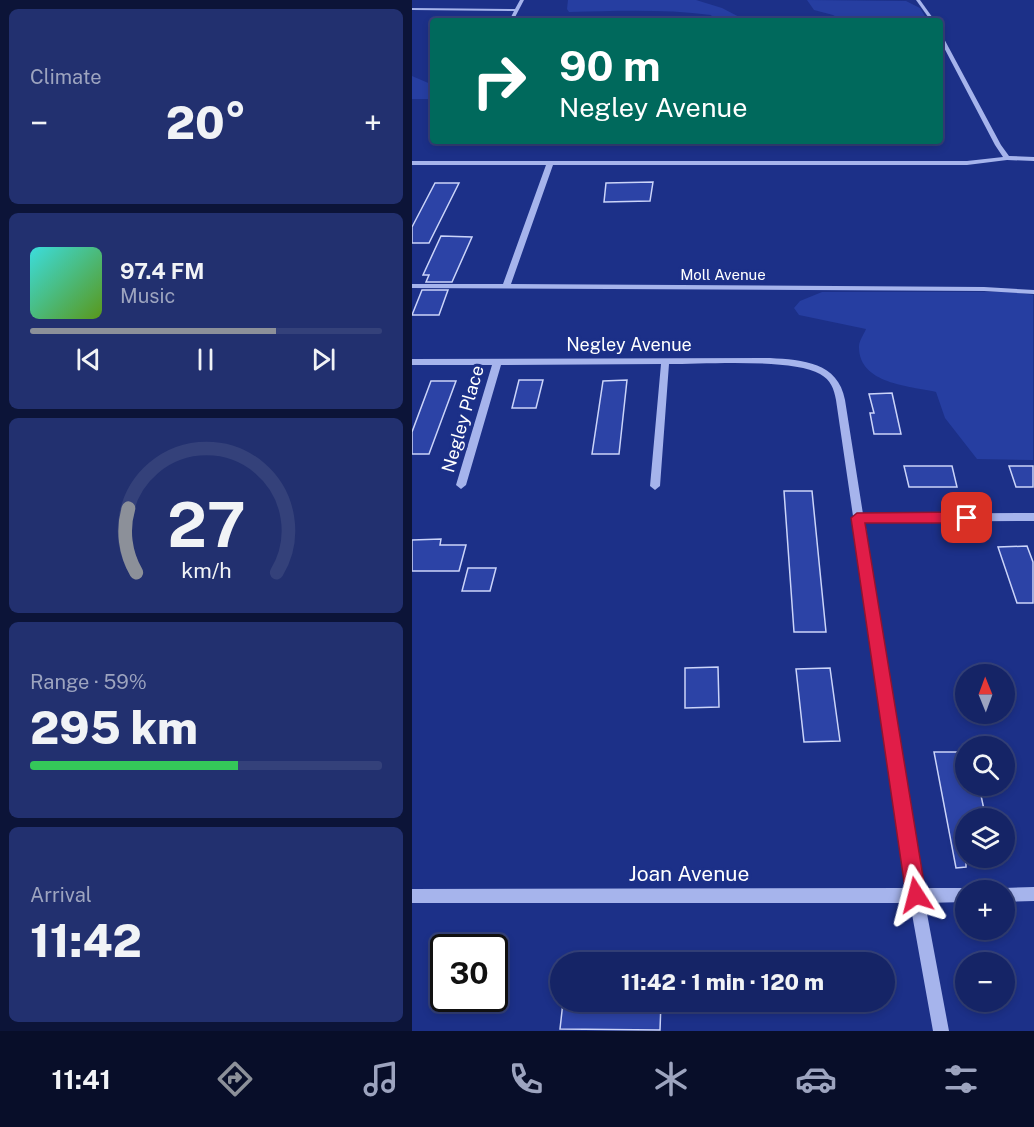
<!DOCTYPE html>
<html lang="en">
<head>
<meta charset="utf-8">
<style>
	body { margin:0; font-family:"Public Sans",sans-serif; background:#22306f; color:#f1f3f6; height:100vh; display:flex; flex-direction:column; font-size:22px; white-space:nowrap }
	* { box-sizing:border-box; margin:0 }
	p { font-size:20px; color:#9da4bf }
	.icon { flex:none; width:33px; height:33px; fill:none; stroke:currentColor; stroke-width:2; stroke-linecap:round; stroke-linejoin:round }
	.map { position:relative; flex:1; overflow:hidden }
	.panel { display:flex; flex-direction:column; gap:9px; padding:9px; background:#0c1438; width:412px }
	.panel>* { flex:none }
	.hud { position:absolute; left:18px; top:18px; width:513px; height:126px; border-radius:6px; box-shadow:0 3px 9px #0003,0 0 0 2px #34417a; background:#00695c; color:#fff; overflow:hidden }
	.needle { width:39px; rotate:359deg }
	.tools { position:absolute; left:543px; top:664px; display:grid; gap:12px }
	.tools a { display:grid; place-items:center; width:60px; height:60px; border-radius:50%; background:#152466; box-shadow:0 3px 9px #0003,0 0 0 2px #34417a; font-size:30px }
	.speed { position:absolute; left:18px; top:934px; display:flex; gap:12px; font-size:30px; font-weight:700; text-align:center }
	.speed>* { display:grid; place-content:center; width:78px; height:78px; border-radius:50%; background:#152466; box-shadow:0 3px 9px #0003,0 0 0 2px #34417a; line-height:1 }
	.speed .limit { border:3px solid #111; border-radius:9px; background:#fff; color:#111 }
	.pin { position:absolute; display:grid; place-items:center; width:51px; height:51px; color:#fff; margin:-26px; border-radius:12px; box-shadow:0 3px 9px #0006 }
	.me { position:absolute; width:66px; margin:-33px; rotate:351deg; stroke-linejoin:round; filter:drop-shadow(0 0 4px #0008) }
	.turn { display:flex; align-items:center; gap:21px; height:126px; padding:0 30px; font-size:27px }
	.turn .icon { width:78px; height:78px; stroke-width:2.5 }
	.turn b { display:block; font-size:42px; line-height:51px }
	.big { font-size:45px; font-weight:800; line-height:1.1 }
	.panel .tile { flex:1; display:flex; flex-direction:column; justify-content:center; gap:9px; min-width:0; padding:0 21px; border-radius:9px; background:#22306f }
	.panel .dial { align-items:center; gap:0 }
	.dial svg { height:156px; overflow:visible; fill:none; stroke:#34417a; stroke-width:7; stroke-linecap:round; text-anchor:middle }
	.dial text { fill:#f1f3f6; stroke:none }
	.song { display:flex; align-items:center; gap:18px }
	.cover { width:72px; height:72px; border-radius:9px; background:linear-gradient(135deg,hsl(180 70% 55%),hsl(90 70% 35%)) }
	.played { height:6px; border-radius:3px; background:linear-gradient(90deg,#8c9099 70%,#34417a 70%) }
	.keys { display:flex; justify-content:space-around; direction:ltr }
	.heat { display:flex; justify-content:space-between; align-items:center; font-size:33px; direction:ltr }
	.charge { height:9px; border-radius:4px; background:linear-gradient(90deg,#34c759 59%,#34417a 0) }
	.trip { position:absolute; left:138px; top:952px; width:345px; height:60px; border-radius:30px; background:#152466; box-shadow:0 3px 9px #0003,0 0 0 2px #34417a; font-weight:800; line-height:60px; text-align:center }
	.dock { display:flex; height:96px; justify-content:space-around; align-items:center; background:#080e29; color:#9da4bf }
	.dock .icon { width:42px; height:42px }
	.dock .active { color:#8c9099 }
	.dock b { font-size:27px; color:#f1f3f6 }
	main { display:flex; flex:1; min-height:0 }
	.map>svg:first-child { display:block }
	.green { fill:#263ea1 }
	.building { fill:#2c43a6; stroke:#cbd4f9; stroke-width:1.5 }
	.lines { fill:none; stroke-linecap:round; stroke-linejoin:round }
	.minor { fill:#a6b4ec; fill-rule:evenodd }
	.route { fill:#e11d48; stroke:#92132f; stroke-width:1.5 }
	.labels { text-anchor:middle; stroke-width:6; stroke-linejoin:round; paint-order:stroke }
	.far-street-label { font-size:15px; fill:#fff; stroke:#1c3088 }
	.street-label { font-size:18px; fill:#fff; stroke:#1c3088 }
	.near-street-label { font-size:21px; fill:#fff; stroke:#1c3088 }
</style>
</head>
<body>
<main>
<section class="panel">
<div class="tile"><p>Climate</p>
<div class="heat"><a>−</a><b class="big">20°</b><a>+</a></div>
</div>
<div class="tile">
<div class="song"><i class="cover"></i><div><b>97.4 FM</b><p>Music</p></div></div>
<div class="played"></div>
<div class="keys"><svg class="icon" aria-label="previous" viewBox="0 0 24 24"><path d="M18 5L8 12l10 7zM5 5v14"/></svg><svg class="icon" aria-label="pause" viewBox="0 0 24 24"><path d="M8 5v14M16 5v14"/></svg><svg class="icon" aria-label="next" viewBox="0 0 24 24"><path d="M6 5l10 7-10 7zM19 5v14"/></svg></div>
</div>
<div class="tile dial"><svg viewBox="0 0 100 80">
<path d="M14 69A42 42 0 1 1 86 69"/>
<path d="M14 69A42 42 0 0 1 10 36" stroke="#8c9099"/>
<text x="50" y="56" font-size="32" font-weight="700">27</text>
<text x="50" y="72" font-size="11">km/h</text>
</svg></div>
<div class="tile"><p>Range · 59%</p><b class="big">295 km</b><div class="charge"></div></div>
<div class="tile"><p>Arrival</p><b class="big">11:42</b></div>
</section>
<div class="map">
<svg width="622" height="1031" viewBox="0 0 622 1031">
	<rect width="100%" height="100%" fill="#1c3088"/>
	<g class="green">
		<path d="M156,0H284L310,8L335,21H303L299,15C253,9 204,11 157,12L155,9Z"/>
		<polygon points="395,0 494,1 508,8 514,18 431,21 421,15 402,10"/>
		<polygon points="0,76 21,85 21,99 0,99"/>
		<path d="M410,292H601L621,295V460L565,459L533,418L524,392C497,386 446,384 447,346C447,341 452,334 454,329L387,315L382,308L388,301Z"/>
	</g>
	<g class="building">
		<polygon points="241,182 238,201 192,202 194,183"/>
		<polygon points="23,183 47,183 17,243 0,243 0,227"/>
		<polygon points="29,236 60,237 40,282 14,282 17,275 11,275"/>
		<polygon points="10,290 36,290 27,315 0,315"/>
		<polygon points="107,380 131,380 124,408 100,408"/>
		<polygon points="215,380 207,454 180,454 191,381"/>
		<polygon points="19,381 44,381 17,454 0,454 0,432"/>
		<polygon points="480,393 489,434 462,434 458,413 462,413 457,394"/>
		<polygon points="492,466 540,466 545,487 497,487"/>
		<polygon points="597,466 621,466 621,487 604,487"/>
		<polygon points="372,491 400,491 414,632 382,632"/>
		<polygon points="29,539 28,545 54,545 47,571 0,571 0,540"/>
		<polygon points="615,546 621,562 621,603 605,603 586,547"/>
		<polygon points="56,568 84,568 78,591 50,591"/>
		<polygon points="306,667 307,707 273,708 273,668"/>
		<polygon points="418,668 428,741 392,742 384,669"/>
		<polygon points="522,752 554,752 554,786 567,786 574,819 554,819 554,867 544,868"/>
		<polygon points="151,1002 249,1002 248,1030 148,1029"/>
	</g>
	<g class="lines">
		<g class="minor">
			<polygon points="108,0 112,0 101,21 97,21 102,11 0,10 0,8 103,9"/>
			<polygon points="504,0 508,0 523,21 519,21"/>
			<polygon points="528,34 530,35 589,145 597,156 622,157 622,161 595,160 555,165 141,165 99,284 572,287 622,290 622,294 572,291 0,288 0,284 91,284 134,165 0,165 0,161 555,161 591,157 583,145 528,40"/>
			<path d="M358,358C391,360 426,362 433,400L451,514L622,513V521L453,522L510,888H554L560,891H554V902L513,903L537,1031H521L498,903H0V889L495,888L442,521L440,518L441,516L424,400C422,389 419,380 408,374C381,358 292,364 257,364L248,486L243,490L238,486L249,364L89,365L54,485L49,489L44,485L80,365H0V359Z"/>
			<polygon points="622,887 622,901 592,902 592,891 586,891 592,888"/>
		</g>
	</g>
	<polygon class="route" points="555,512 562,518 555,523 453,523 514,895 511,902 504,905 497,902 494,895 439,518 445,513"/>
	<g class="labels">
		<g class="far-street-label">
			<text x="311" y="280">Moll Avenue</text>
		</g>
		<g class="street-label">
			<text x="217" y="351">Negley Avenue</text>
			<text transform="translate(51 419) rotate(-74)" y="6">Negley Place</text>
		</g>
		<g class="near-street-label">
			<text x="277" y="881">Joan Avenue</text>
		</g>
	</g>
</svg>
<div class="tools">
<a><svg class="needle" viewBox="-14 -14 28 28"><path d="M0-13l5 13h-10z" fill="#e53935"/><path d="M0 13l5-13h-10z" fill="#9da4bf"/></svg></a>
<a><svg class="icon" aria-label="search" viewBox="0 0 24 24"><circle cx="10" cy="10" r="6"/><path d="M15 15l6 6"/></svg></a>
<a><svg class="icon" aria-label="layers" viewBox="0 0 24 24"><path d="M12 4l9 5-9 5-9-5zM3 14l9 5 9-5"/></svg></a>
<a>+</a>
<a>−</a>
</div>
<div class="speed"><div class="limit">30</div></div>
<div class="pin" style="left:555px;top:518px;background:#d93025"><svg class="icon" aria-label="arrive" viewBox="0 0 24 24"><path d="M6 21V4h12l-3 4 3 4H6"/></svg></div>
<svg class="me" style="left:504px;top:895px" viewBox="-20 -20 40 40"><path d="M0-17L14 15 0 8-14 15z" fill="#e11d48" stroke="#fff" stroke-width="4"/></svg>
<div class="trip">11:42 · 1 min · 120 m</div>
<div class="hud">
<div class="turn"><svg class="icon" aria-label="right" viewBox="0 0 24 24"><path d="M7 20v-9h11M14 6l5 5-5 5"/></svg><div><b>90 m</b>Negley Avenue</div></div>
</div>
</div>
</main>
<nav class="dock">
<b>11:41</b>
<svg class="icon active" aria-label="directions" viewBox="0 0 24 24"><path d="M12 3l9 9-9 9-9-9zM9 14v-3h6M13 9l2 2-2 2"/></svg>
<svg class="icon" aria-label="music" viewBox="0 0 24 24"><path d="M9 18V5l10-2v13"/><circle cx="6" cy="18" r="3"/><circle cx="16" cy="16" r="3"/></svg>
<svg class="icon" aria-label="phone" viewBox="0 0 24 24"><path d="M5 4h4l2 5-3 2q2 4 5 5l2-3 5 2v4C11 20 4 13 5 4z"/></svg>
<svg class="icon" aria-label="climate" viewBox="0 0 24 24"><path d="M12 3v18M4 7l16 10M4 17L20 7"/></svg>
<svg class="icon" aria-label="car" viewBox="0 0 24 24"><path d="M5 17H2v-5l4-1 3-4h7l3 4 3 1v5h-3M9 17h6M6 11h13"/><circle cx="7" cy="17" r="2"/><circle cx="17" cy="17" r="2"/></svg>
<svg class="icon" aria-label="filters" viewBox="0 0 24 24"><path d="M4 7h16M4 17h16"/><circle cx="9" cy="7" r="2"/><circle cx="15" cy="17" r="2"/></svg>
</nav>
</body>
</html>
